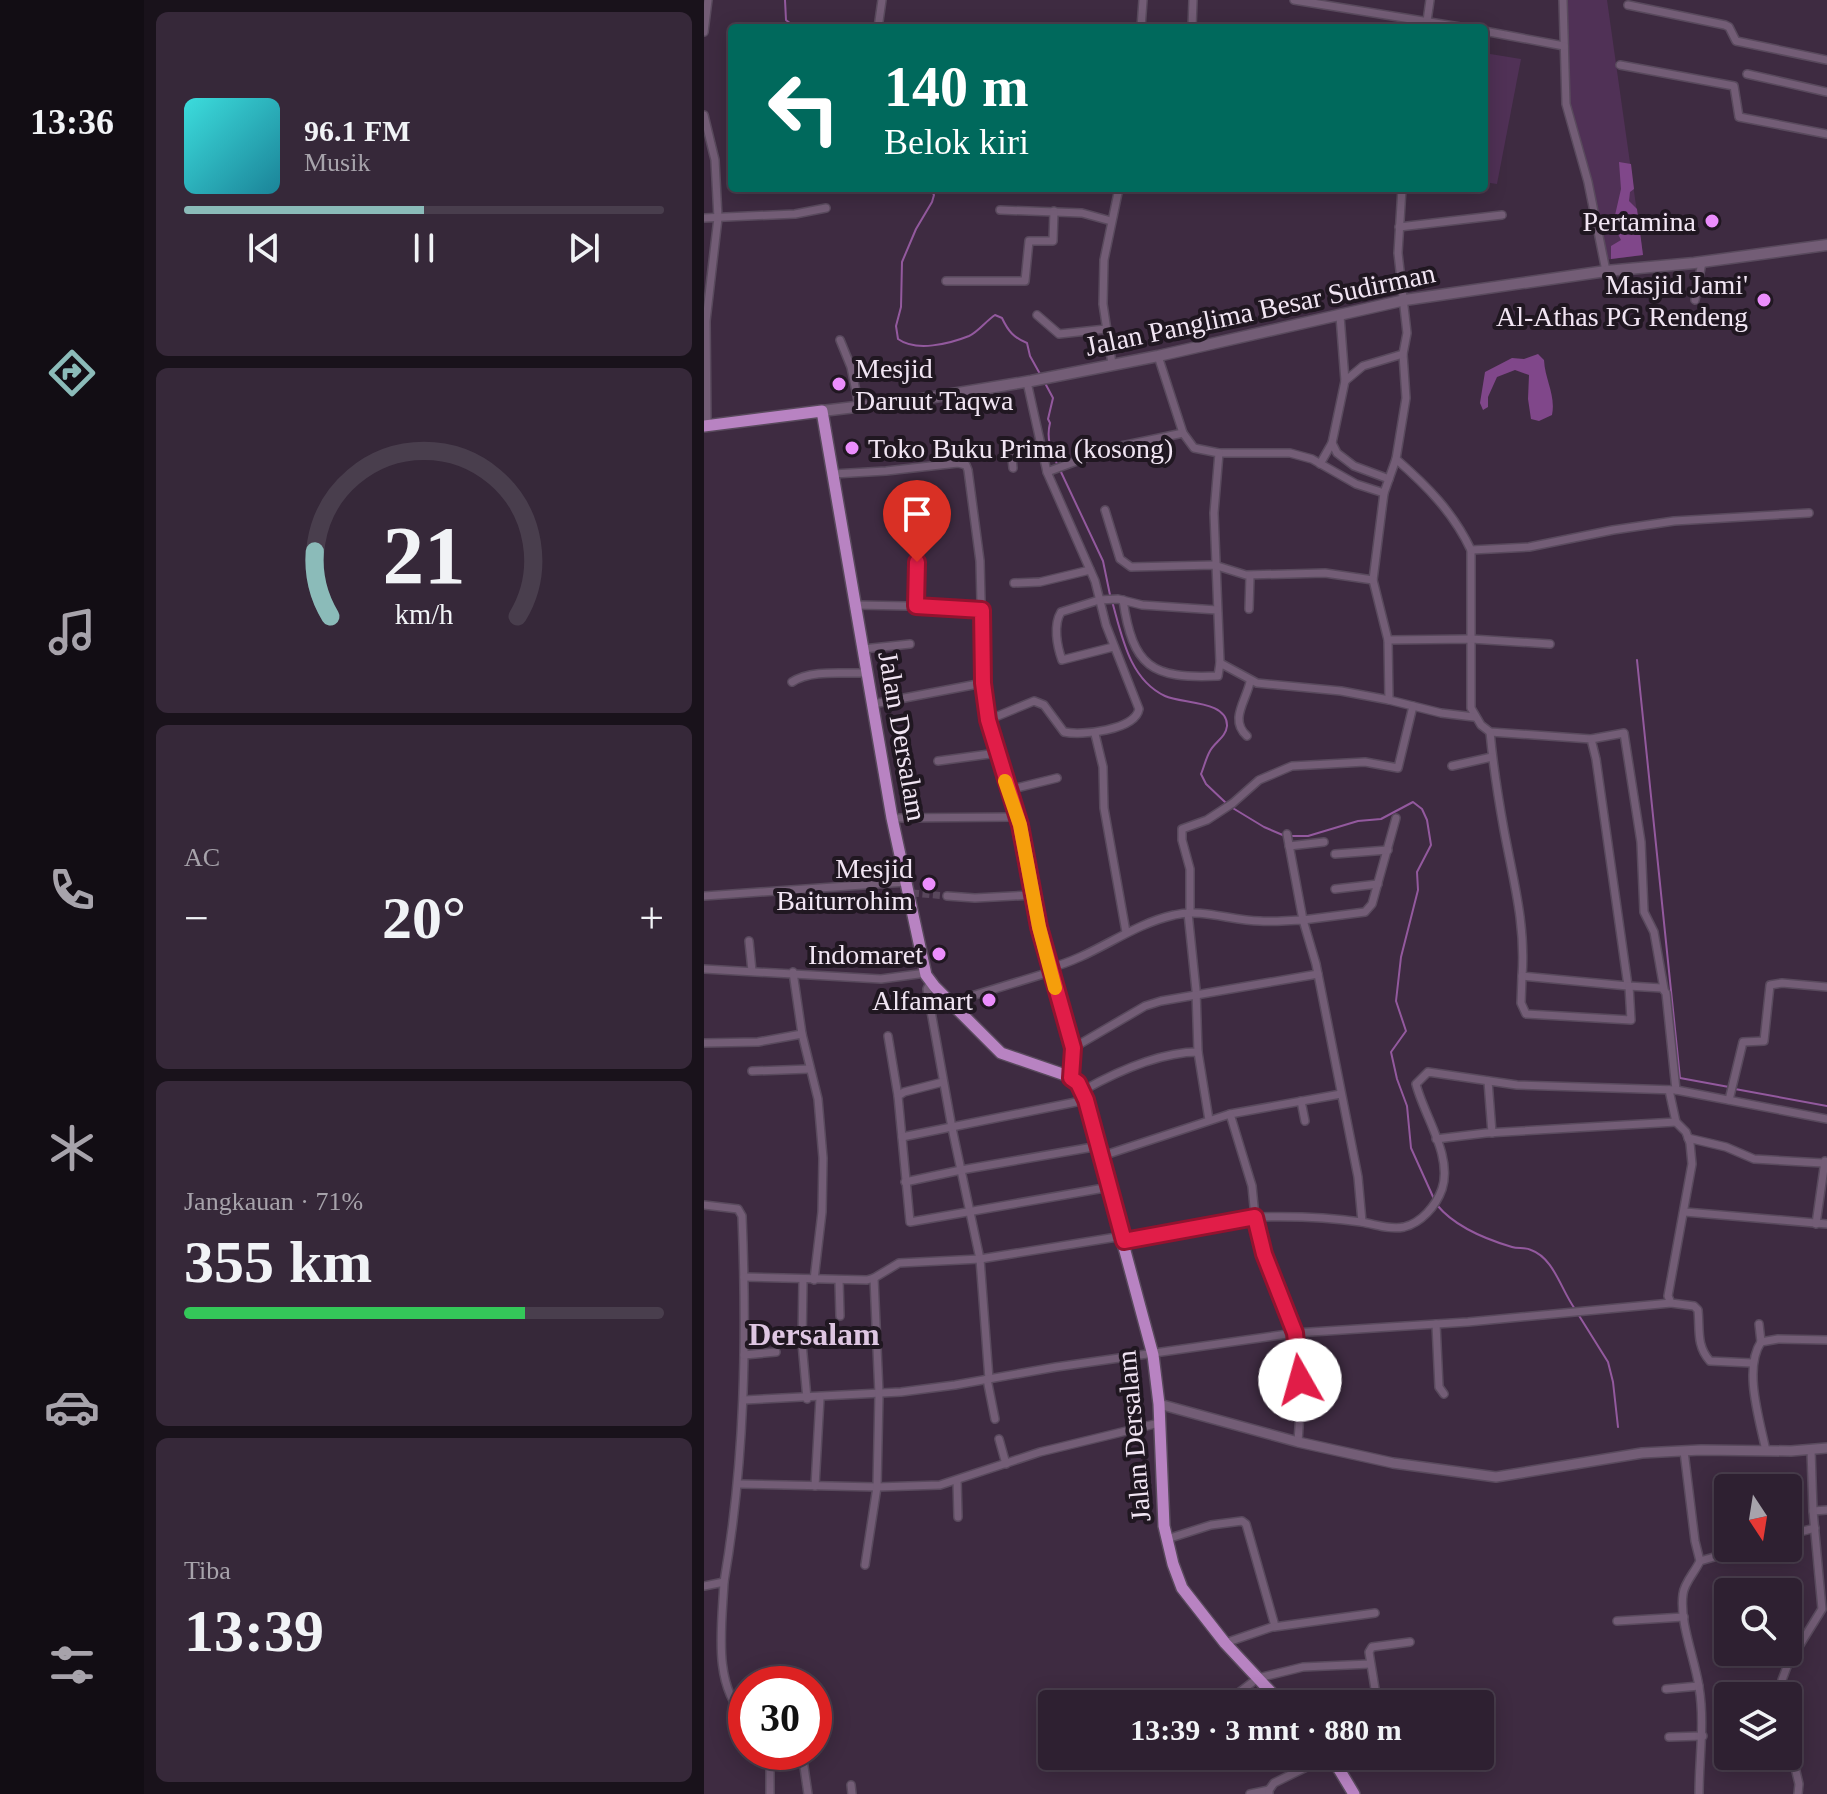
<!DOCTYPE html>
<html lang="id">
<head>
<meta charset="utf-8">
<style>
	body { margin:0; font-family:Georgia,serif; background:#362839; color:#f1f3f6; height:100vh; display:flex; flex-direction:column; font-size:30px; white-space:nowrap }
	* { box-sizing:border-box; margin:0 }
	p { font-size:26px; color:#a7a3ab }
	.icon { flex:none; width:44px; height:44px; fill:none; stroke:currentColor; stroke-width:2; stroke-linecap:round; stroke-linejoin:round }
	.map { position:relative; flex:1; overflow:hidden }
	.side { display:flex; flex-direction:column; gap:12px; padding:12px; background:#19121b; width:560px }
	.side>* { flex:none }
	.top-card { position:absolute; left:24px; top:24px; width:760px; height:168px; border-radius:8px; box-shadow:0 4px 20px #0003,0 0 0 2px #493e4d; background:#00695c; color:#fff; overflow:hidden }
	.needle { width:52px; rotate:168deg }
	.controls { position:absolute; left:1010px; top:1474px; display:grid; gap:16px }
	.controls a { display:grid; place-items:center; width:88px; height:88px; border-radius:8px; background:#2e2031; box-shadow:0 4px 20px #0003,0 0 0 2px #493e4d; font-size:40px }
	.speed { position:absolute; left:24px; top:1666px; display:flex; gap:16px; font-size:40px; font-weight:700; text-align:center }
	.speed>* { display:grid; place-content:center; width:104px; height:104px; border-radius:50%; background:#2e2031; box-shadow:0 4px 20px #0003,0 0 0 2px #493e4d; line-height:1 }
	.speed .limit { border:12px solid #d22; background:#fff; color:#111 }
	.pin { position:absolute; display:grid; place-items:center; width:68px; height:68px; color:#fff; margin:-82px -34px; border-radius:50% 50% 50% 0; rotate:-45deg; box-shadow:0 0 8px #0007 }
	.pin .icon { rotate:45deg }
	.me { position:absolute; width:88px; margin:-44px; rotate:353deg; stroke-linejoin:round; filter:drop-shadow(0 0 6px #0008) }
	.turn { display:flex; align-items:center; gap:28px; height:168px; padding:0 24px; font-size:36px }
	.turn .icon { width:104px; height:104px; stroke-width:2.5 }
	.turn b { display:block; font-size:56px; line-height:68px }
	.big { font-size:60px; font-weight:700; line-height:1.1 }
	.side .widget { flex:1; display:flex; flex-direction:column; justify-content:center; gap:12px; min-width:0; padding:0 28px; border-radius:12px; background:#362839 }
	.side .dial { align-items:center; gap:0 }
	.dial svg { height:208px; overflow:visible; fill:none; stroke:#493e4d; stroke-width:7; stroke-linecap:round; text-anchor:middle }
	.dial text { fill:#f1f3f6; stroke:none }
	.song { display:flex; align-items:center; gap:24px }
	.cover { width:96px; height:96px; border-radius:12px; background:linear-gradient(135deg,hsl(180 70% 55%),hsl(190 70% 35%)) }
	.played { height:8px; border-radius:4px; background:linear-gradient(90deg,#8bbbb9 50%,#493e4d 50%) }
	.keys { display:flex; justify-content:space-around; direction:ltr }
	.heat { display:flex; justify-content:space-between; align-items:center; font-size:44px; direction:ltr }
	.charge { height:12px; border-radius:6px; background:linear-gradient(90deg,#34c759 71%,#493e4d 0) }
	.trip { position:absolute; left:334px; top:1690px; width:456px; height:80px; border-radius:8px; background:#2e2031; box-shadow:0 4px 20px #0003,0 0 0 2px #493e4d; font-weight:700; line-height:80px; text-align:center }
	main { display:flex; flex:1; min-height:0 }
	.dock { display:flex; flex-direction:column; width:144px; justify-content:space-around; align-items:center; background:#120d14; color:#a7a3ab }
	.dock .icon { width:56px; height:56px }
	.dock .active { color:#8bbbb9 }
	.dock b { font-size:36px; color:#f1f3f6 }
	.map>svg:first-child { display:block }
	.green { fill:#503156 }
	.forest { fill:#80478a }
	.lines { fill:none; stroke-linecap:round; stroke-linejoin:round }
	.stream { stroke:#93599e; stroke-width:2 }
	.minor-tunnel { stroke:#59475c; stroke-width:7; stroke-dasharray:7 3.5; stroke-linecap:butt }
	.minor-casing { stroke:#594a5d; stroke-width:10 }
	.tertiary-casing { stroke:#594a5d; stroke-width:12 }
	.secondary-casing { stroke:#594a5d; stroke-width:13 }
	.primary-casing { stroke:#594a5d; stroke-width:14 }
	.minor { stroke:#735d76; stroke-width:7 }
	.tertiary { stroke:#735d76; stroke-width:9 }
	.secondary { stroke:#735d76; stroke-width:10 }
	.primary { stroke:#b883c2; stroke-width:11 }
	.route-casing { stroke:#92132f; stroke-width:20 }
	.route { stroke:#e11d48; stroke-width:14 }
	.slow { stroke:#f59e0b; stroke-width:14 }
	.poi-dot { fill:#eb8dfc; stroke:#201721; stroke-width:3 }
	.labels { text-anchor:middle; stroke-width:8; stroke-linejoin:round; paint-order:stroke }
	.poi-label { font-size:28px; fill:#f1e5f3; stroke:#201721; text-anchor:end }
	.street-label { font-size:28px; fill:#f1e5f3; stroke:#201721 }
	.quarter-label { font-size:32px; font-weight:bold; fill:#dec6e2; stroke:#201721 }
</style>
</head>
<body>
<main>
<nav class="dock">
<b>13:36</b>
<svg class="icon active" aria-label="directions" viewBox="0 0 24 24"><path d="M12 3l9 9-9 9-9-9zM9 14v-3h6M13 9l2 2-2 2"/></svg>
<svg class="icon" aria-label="music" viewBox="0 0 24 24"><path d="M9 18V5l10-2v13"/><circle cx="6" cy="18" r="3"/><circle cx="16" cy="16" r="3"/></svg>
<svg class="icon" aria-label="phone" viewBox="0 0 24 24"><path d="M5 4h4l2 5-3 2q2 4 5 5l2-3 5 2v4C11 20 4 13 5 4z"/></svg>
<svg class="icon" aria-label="climate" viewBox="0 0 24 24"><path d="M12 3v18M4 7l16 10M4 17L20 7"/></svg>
<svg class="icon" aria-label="car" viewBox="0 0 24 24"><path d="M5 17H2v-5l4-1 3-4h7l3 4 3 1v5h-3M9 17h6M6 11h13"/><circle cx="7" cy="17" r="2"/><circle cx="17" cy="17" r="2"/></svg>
<svg class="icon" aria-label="filters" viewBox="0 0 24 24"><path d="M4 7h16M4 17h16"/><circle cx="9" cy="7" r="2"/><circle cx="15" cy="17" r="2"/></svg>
</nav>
<section class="side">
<div class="widget">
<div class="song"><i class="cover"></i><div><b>96.1 FM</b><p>Musik</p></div></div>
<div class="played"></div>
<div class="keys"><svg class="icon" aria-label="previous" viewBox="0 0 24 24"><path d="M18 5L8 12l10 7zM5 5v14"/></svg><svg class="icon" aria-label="pause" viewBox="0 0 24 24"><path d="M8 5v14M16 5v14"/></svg><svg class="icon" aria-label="next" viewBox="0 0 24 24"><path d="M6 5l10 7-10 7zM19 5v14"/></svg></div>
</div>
<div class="widget dial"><svg viewBox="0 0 100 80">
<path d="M14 69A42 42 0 1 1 86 69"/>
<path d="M14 69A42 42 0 0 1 8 44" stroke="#8bbbb9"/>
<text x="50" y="56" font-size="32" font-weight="700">21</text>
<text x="50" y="72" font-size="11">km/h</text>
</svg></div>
<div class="widget"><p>AC</p>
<div class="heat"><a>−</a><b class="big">20°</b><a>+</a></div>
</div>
<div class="widget"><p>Jangkauan · 71%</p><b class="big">355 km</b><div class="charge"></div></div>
<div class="widget"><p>Tiba</p><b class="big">13:39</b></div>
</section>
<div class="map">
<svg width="1123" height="1794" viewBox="0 0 1123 1794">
	<rect width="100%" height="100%" fill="#3e2b41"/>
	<g class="green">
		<polygon points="859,0 903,0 939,255 900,260 866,124"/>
		<polygon points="780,53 817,59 793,184 780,182"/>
	</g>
	<g class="forest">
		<polygon points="915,162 927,164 930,189 926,192 925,201 933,209 939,255 907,259 907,246 917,240 909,224 917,189"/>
		<path d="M834,354L840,360C841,380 852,395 848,415L835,421L827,419L824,399L825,375L811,370L793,377L784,397V407L779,410L776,403L781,372L808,358L820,359Z"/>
	</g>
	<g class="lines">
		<g class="stream">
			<polyline points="81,0 82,20 92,28"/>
			<path d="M226,188L230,195L228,202L212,229L198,262L197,307L192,326L194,339C212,352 245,344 265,336C274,332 282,321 291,315L298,318C304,331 310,338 323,343L326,356L336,374"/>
			<path d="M341,383L349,398L344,419L346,423C342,439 347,451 354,466"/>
			<polyline points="357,472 399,561 406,595"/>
			<path d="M408,601C418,636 425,679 461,696C478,704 524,700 523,726C522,737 511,742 506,751C502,758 500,767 497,774L502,784L522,803"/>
			<polyline points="933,660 976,1078 1025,1087"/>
			<polyline points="527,807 560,827 581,836"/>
			<polyline points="587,836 604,836 654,821 677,819 709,802 718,809 723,820 727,845 713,872 714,890 697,957 692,1001 702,1031 687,1052 693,1079 703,1106 707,1148 730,1199"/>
			<polyline points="1031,1089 1123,1106"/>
			<path d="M733,1205C751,1227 781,1239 808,1247C814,1249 821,1247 827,1250C850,1258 857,1290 871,1309"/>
			<polyline points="874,1314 904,1362 909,1382 914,1427"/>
		</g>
		<polyline class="minor-tunnel" points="208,893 243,896"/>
		<defs>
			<g id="minor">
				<polyline points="590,0 762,28"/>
				<polyline points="859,0 862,104 884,182 902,271"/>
				<polyline points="924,5 1021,25 1025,27 1032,41 1123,60"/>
				<polyline points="174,28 178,0"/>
				<polyline points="437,28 439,0"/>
				<polyline points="488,28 489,0"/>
				<polyline points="722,28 726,0"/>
				<polyline points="780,31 860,46"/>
				<polyline points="0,32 4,0"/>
				<polyline points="916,65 1030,86 1035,117 1123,134"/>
				<polyline points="1043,74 1123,92"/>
				<polyline points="0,115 11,160 14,218 2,321 3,425"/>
				<path d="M698,188L694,253L703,333L699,354L702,398L692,459C723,486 749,512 767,550V708L777,725L786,732L887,739L892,759L924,986L958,988L962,993L972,1090L1123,1119"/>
				<polyline points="296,210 378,213 407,221"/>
				<polyline points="0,218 91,214 122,208"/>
				<polyline points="695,227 798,215"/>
				<polyline points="242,281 321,281 325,241 349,241 350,211"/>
				<polyline points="991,300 998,262"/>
				<polyline points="333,315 355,334 402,329"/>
				<polyline points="636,316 641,381 628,443 633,453 650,466 685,479"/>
				<polyline points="136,340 147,367 155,406"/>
				<polyline points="454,356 479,433 490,448 515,453 586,453 608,459 652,484 680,493 692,459"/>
				<polyline points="408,364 399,304 400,260 415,188"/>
				<polyline points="641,381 659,366 699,354"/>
				<polyline points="515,453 510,513 516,663"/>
				<polyline points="616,464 628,443"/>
				<polyline points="309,468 308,458 311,454 336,447"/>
				<polyline points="343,472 408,448 479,433"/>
				<polyline points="129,474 182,471 254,463 262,465 264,470 276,561 279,683 284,720 316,825 335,927 369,1048 367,1078"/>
				<polyline points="680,493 669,580 684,640 685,700 737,713 770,717"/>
				<polyline points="401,510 416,559 427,567 510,565 542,575 621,573 669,580"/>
				<polyline points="767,550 825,547 909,530 970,521 1105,513"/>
				<polyline points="310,583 336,582 386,570"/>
				<path d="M419,600C429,667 447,679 514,676L516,663L553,683L637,691L685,700"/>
				<polyline points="152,605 256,607 278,610"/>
				<polyline points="212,606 213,562"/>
				<polyline points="545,609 546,576"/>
				<polyline points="684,640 767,639 846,644"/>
				<path d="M409,647L358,660C353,646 349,625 357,612L395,600L414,599L438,605L513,610"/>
				<polyline points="159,649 206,644"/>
				<path d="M88,682C107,669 141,674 164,673"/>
				<polyline points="169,704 279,683"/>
				<path d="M284,720L330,701L340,705L360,732C378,736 431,730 435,709L402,625L391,581L343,472L323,382"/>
				<path d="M786,732C789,764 794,797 800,830C809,879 822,925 818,976L924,986"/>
				<polyline points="391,734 399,767 400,808 422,932"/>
				<path d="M543,736C525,720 542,701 546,682"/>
				<polyline points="887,739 920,733 937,842 940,912 950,932 960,989"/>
				<polyline points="234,761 293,753"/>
				<polyline points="748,766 788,757"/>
				<polyline points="304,790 353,778"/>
				<polyline points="188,818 313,817"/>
				<polyline points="583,834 599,920 661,912 668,904 692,818"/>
				<polyline points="585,846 620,842"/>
				<polyline points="631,854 684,850"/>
				<polyline points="631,889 674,884"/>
				<polyline points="0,896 202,882"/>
				<polyline points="243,896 271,898 329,895"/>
				<polyline points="486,912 486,869 478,840 478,829 503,820 529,803 555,780 588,766 661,762 694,768 709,706"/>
				<polyline points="484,913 492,990 494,1052"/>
				<polyline points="45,941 48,971"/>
				<path d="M345,968C390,957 425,925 470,915C498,908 528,921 556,921C570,922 585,920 599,920L612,964L654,1177L658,1222"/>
				<polyline points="0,969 177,979 222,973"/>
				<polyline points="89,972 98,1034 114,1099 119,1158 118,1212 110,1280"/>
				<polyline points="818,976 817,1003 822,1014 927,1020 925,986"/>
				<polyline points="227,981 223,989 248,1128 276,1259 285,1379"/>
				<polyline points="248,1002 346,972"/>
				<polyline points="184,1036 194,1096"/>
				<polyline points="0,1043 54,1042 98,1034"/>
				<polyline points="369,1048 441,1006 457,1001 614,974"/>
				<polyline points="48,1071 106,1069"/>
				<polyline points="784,1081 788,1133"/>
				<polyline points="239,1082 200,1092 194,1096 206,1222 406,1187"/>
				<path d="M965,1090L972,1122L982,1132L986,1143L988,1164L964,1296L967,1303L990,1306L994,1310C996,1329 992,1346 1006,1361L1048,1363"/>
				<path d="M378,1091C412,1072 455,1052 494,1052L505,1120"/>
				<polyline points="1025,1100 1039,1042 1060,1041 1066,985 1078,983 1123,987"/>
				<polyline points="597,1101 601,1121"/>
				<polyline points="526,1114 637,1094"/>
				<polyline points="198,1137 382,1100"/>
				<polyline points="984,1138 1022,1147 1050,1159 1119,1163"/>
				<polyline points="732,1139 782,1133 972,1122"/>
				<polyline points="398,1156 526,1114 548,1186 551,1217 560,1254 591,1333 597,1397 594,1442"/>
				<polyline points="201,1182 257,1170 395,1146"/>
				<path d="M0,1205L34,1209L38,1216C43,1339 41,1461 20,1582"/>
				<polyline points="981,1212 1123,1224"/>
				<polyline points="1112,1224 1121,1161"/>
				<path d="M420,1241C450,1236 481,1232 511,1226C524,1224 539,1218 553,1217C587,1216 623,1217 657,1222C671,1224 685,1230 700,1227C717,1223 732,1206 738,1189C749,1156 720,1116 712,1084L724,1072L813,1085L972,1090"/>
				<polyline points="40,1277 163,1280 170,1278 195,1263 276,1259 419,1236"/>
				<polyline points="99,1279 98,1343 103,1399"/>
				<polyline points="135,1280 136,1316"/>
				<polyline points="732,1324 735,1387 740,1394"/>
				<polyline points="1055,1324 1057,1342"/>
				<polyline points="40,1355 72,1352"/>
				<polyline points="283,1379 291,1419"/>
				<polyline points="40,1400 197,1392 251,1385 352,1367 591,1333 764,1322 967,1303"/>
				<polyline points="295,1439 302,1464"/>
				<polyline points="980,1451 991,1541 996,1561"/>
				<path d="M1062,1451C1056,1421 1039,1369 1057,1342L1074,1339L1123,1340"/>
				<polyline points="253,1480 254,1517"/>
				<polyline points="35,1484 173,1487 236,1485 336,1452 455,1423"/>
				<polyline points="111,1486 116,1398"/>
				<polyline points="1109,1511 1123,1510"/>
				<polyline points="1084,1535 1111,1528"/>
				<polyline points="463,1539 507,1525 538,1521 542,1524 571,1626 521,1643"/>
				<polyline points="161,1565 173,1487 175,1394 170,1278"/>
				<path d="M0,1586L20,1582C18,1626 8,1685 42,1718"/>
				<polyline points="913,1621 980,1617"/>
				<polyline points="570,1627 671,1613"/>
				<polyline points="962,1689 995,1686"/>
				<polyline points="1078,1696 1078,1680 1084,1664 1118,1609 1109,1511 1107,1450"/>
				<polyline points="520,1704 554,1678 599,1667 666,1664"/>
				<path d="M603,1704C605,1703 613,1698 615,1698C633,1694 657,1710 672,1695L665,1652L668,1647L706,1642"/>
				<polyline points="965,1737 999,1736"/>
				<polyline points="1084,1738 1095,1784 1094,1794"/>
				<polyline points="62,1752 66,1764 66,1794"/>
				<polyline points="99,1760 104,1794"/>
				<polyline points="147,1785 148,1794"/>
				<polyline points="546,1794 565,1790"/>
				<polyline points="565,1794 565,1790 570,1783 625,1756"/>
				<path d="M995,1794C995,1758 1001,1723 995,1687C991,1659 975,1622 979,1594C980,1583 991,1572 996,1561L1042,1548"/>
			</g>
			<polyline id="tertiary" points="455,1404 594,1442 689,1463 792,1477 938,1453 997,1450 1087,1451 1123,1448"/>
			<polyline id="secondary" points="118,411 218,399 327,381 454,356 701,300 902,271 990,263 1123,245"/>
			<g id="primary">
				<polyline points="0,426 118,411 188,818 222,975 231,987 297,1053 367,1077 378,1091 449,1355 455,1404 460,1526 469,1564 478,1588 521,1643 578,1704"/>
				<polyline points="627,1756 650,1794"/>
			</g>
		</defs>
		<use href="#minor" class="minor-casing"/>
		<use href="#tertiary" class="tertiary-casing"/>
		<use href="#secondary" class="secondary-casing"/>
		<use href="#primary" class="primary-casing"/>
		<use href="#minor" class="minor"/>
		<use href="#tertiary" class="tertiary"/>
		<use href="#secondary" class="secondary"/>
		<use href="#primary" class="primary"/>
	</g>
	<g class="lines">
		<defs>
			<polyline id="route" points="213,562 212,606 278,610 279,683 284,720 316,825 335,927 369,1048 367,1078 374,1083 382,1100 420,1241 551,1217 560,1254 591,1333 596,1380"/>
		</defs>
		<use href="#route" class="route-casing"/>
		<use href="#route" class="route"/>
		<polyline class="slow" points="301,781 316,825 335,927 351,988"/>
	</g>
	<g class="poi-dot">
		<circle cx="1008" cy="221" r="8"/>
		<circle cx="1060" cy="300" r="8"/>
		<circle cx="135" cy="384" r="8"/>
		<circle cx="148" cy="448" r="8"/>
		<circle cx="225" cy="884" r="8"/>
		<circle cx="235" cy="954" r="8"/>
		<circle cx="285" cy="1000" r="8"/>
	</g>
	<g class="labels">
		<g class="poi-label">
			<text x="992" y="231">Pertamina</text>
			<text x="1044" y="294">Masjid Jami'<tspan x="1044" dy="32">Al-Athas PG Rendeng</tspan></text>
			<text x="151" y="378" text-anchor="start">Mesjid<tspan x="151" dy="32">Daruut Taqwa</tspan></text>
			<text x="164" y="458" text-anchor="start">Toko Buku Prima (kosong)</text>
			<text x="209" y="878">Mesjid<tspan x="209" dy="32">Baiturrohim</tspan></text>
			<text x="219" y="964">Indomaret</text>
			<text x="269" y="1010">Alfamart</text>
		</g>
		<g class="street-label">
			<text transform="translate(556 309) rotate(-12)" y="10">Jalan Panglima Besar Sudirman</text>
			<text transform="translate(199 736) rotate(80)" y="10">Jalan Dersalam</text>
			<text transform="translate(429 1436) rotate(-95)" y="10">Jalan Dersalam</text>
		</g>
		<g class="quarter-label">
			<text x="110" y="1345">Dersalam</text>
		</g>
	</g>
</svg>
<div class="controls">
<a><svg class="needle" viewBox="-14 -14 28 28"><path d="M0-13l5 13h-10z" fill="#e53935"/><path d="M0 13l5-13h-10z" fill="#a7a3ab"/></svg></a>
<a><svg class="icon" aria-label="search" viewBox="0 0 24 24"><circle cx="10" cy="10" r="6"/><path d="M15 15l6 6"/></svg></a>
<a><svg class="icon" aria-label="layers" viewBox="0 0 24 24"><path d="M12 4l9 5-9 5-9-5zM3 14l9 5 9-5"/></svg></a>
</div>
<div class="speed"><div class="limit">30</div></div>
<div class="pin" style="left:213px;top:562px;background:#d93025"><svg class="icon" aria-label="arrive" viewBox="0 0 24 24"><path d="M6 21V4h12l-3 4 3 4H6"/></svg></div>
<svg class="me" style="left:596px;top:1380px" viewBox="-20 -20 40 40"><circle r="19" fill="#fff"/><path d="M0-13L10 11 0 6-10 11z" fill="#e11d48"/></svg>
<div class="trip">13:39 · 3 mnt · 880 m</div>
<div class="top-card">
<div class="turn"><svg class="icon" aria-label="left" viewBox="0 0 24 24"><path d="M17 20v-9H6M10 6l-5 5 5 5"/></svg><div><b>140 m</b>Belok kiri</div></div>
</div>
</div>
</main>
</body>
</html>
